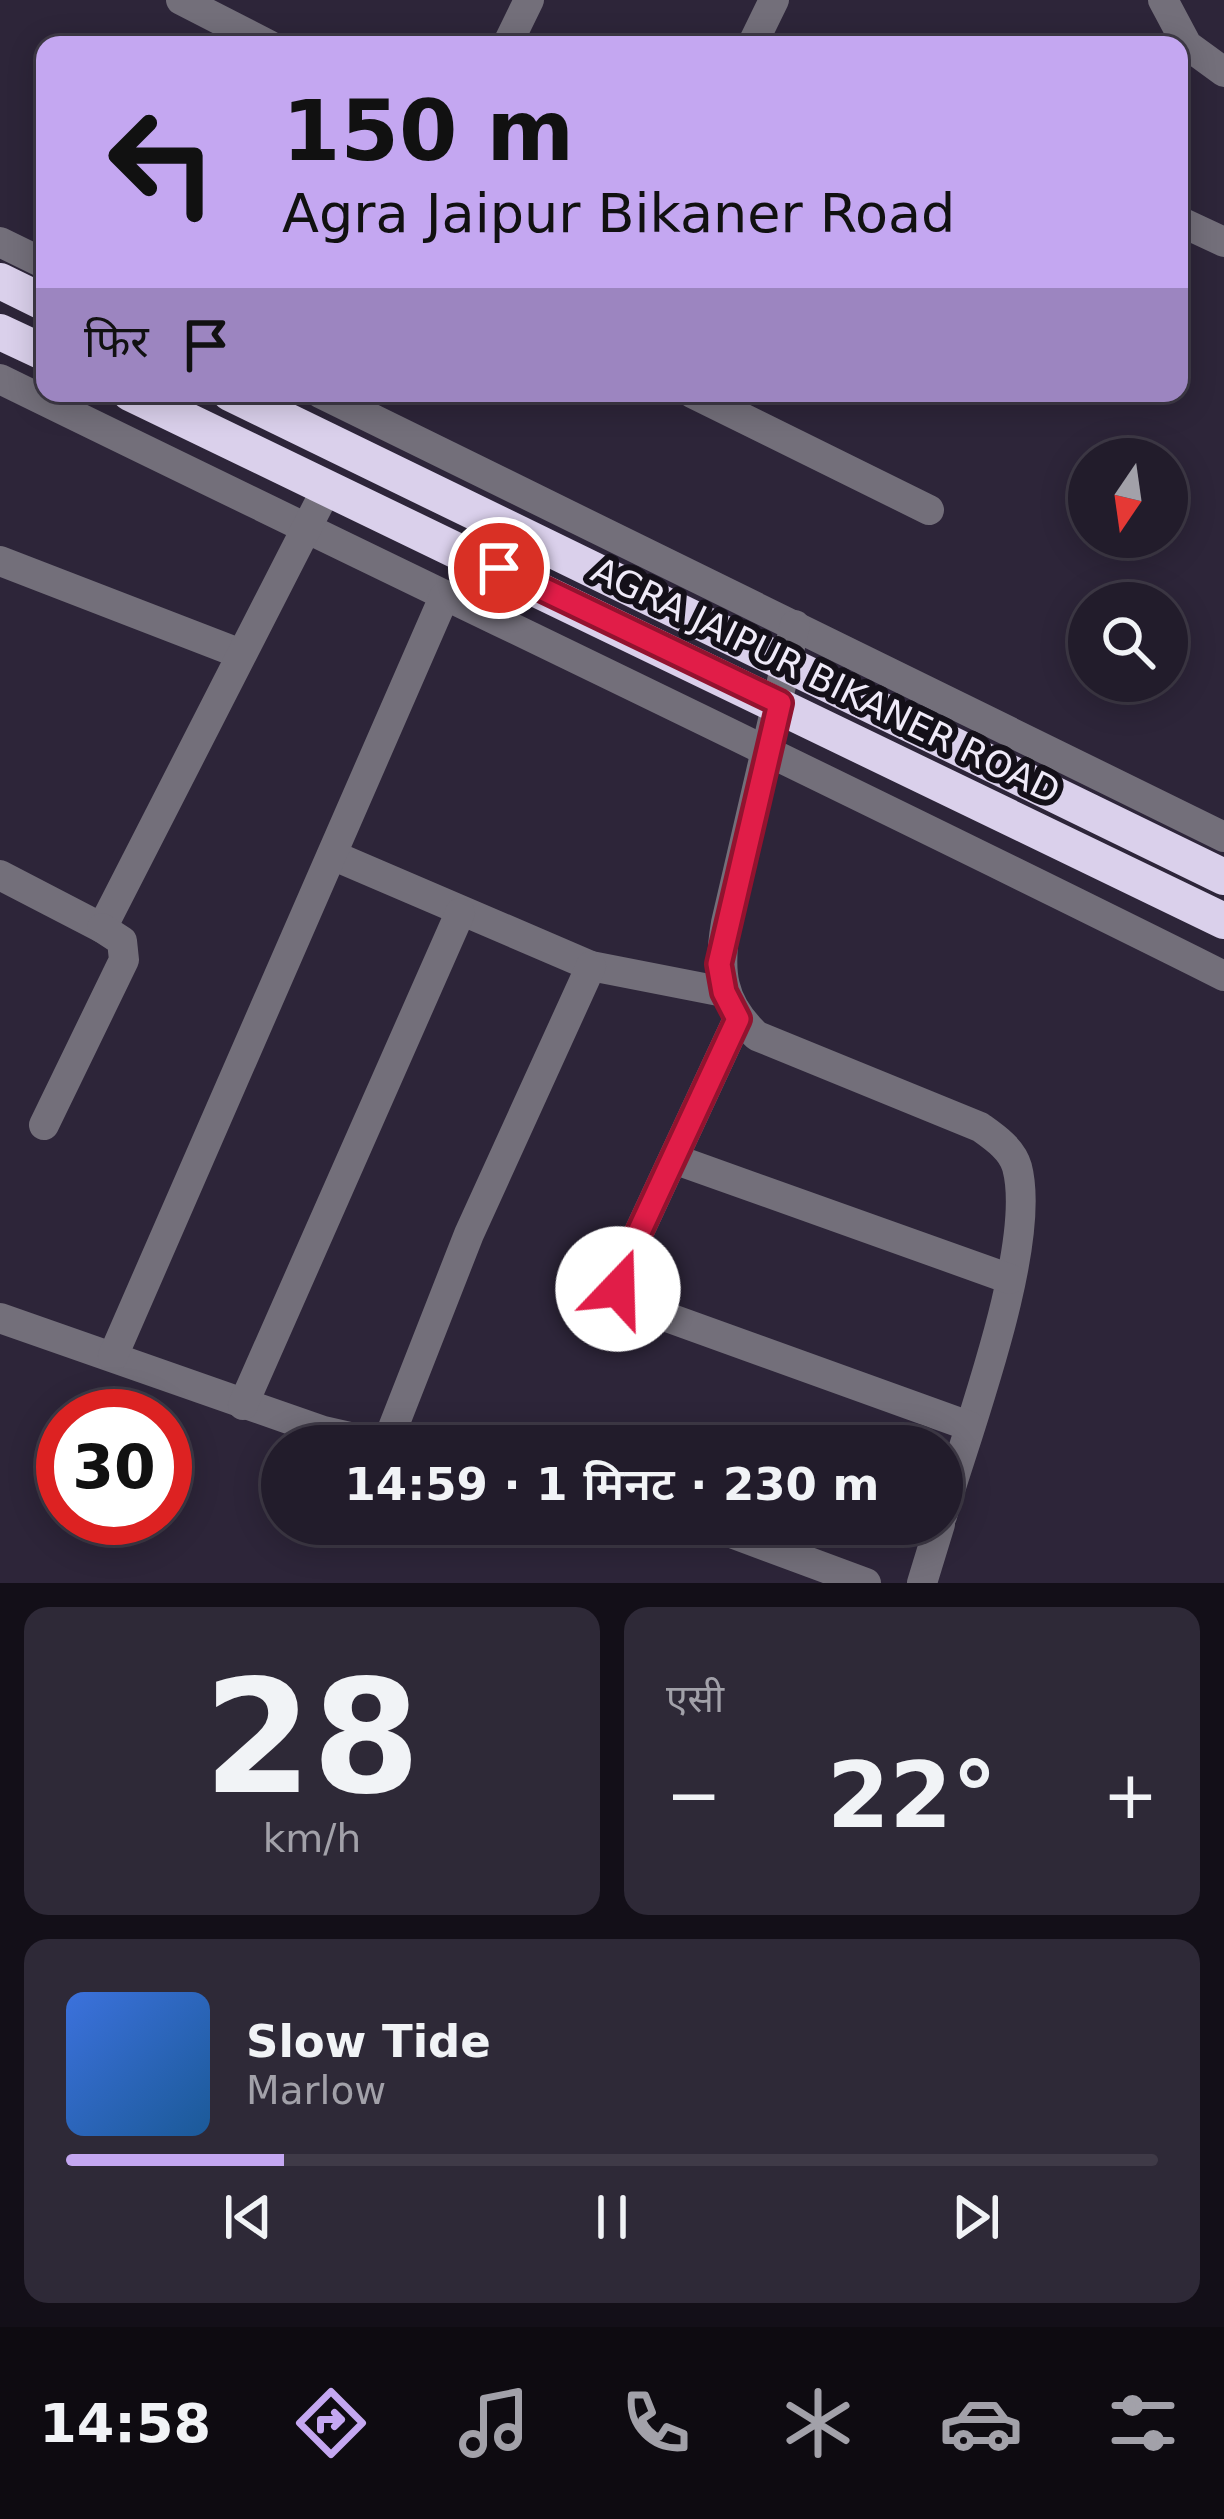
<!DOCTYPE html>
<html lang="hi">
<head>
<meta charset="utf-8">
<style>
	body { margin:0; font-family:"DejaVu Sans","Noto Sans Devanagari",sans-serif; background:#2e2937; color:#f1f3f6; height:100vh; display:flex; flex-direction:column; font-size:45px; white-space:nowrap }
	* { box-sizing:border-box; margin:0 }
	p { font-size:39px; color:#a2a1a9 }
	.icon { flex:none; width:66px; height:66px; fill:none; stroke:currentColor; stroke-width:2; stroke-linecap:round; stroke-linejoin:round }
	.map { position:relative; height:1583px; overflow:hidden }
	.details { display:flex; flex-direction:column; gap:24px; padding:24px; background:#130f18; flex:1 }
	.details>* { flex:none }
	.top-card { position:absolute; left:36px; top:36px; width:1152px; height:366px; border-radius:24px; box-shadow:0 6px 30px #0003,0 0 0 3px #3f3a47; background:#c4a7f1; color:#111; overflow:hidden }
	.needle { width:78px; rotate:193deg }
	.tools { position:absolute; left:1068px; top:438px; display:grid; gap:24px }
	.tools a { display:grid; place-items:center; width:120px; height:120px; border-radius:50%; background:#221c2b; box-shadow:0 6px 30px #0003,0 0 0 3px #3f3a47; font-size:60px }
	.speed { position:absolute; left:36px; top:1389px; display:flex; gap:24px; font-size:60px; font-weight:700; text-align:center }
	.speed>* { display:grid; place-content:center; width:156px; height:156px; border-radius:50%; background:#221c2b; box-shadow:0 6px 30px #0003,0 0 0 3px #3f3a47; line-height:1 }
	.speed .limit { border:18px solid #d22; background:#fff; color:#111 }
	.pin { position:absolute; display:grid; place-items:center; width:102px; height:102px; color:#fff; margin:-51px; border:6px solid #fff; border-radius:50%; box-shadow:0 3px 12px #0007 }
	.me { position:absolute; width:132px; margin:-66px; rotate:21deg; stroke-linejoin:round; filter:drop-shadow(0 0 9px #0008) }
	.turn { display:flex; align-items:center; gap:42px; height:252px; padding:0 48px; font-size:54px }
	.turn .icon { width:156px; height:156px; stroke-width:2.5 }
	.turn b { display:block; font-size:84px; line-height:102px }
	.then { display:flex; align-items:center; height:114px; padding:0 48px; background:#0003; gap:24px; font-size:45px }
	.big { font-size:90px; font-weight:600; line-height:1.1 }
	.details .card { flex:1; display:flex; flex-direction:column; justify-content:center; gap:18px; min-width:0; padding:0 42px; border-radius:24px; background:#2e2937 }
	.details .dial { align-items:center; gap:0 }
	.dial b { font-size:156px; line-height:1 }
	.song { display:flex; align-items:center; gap:36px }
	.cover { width:144px; height:144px; border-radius:18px; background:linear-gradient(135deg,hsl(220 70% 55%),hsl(210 70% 35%)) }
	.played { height:12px; border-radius:6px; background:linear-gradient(90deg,#c4a7f1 20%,#3f3a47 20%) }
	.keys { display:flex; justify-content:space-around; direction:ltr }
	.heat { display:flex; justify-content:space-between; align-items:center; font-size:66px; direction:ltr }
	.details .tiles { flex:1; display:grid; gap:24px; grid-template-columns:1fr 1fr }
	.card:last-child { grid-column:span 2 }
	.trip { position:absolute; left:261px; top:1425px; width:702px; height:120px; border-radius:60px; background:#221c2b; box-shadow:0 6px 30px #0003,0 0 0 3px #3f3a47; font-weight:600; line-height:120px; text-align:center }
	.menu { display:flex; height:192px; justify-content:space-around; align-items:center; background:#0e0b11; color:#a2a1a9 }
	.menu .icon { width:84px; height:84px }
	.menu .selected { color:#c4a7f1 }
	.menu b { font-size:54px; color:#f1f3f6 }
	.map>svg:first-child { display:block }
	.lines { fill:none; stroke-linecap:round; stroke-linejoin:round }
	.minor { stroke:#736f7a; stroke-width:30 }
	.highway { stroke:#dad0eb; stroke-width:36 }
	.route-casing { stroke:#92132f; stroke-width:30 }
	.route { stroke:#e11d48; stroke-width:21 }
	.labels { text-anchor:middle; stroke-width:12; stroke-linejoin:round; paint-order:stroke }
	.street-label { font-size:36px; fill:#efeaf8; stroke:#141019 }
</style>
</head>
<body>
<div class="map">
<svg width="1224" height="1583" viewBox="0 0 1224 1583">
	<rect width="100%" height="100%" fill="#2d2539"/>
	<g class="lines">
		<g class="minor">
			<polyline points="181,0 269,45"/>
			<polyline points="1163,0 1187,45 1224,72"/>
			<polyline points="507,45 529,0"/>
			<polyline points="752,45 774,0"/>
			<polyline points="1179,221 1224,242"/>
			<polyline points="0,242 45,264"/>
			<path d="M0,379C408,579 818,773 1224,976"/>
			<polyline points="320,393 1224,837"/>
			<polyline points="692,393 929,510"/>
			<polyline points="0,561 241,654"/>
			<path d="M795,625L726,923C718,970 720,1002 757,1036L980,1127C994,1137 1012,1149 1017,1167C1038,1246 966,1434 942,1516"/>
			<polyline points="332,855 591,966 724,992"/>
			<polyline points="0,875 102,928 328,486"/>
			<polyline points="738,1019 620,1273 618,1289 625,1302 969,1426"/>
			<polyline points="44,1125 124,960 122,941 102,928"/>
			<polyline points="674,1159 1010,1279"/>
			<polyline points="0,1318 323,1431 354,1438 484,1446"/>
			<polyline points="113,1356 444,597"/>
			<polyline points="243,1405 460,913"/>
			<polyline points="389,1438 469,1234 591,966"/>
			<polyline points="707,1524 866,1583"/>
			<polyline points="922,1583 940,1524"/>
		</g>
		<g class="highway">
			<polyline points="0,281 45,303"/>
			<polyline points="0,332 45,353"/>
			<polyline points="130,393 1224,921"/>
			<polyline points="230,393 1224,877"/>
		</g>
	</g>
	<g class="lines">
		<defs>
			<polyline id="route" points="499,568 780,703 719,964 724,992 738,1019 620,1273 618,1289"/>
		</defs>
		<use href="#route" class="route-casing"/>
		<use href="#route" class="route"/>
	</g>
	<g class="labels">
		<g class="street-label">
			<text transform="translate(826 680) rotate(26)" y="13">AGRA JAIPUR BIKANER ROAD</text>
		</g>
	</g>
</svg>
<div class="tools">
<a><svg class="needle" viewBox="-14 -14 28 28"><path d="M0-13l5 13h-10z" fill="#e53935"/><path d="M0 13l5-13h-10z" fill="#a2a1a9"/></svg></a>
<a><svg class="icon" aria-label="search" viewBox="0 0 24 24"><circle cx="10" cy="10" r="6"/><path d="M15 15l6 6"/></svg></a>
</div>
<div class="speed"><div class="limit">30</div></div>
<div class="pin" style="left:499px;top:568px;background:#d93025"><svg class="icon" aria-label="arrive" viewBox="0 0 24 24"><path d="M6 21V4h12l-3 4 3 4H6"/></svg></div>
<svg class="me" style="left:618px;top:1289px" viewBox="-20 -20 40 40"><circle r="19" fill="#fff"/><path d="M0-13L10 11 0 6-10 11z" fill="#e11d48"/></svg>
<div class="trip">14:59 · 1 मिनट · 230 m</div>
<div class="top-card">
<div class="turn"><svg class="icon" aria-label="left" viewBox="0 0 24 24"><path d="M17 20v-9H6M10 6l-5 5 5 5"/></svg><div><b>150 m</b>Agra Jaipur Bikaner Road</div></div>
<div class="then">फिर<svg class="icon" aria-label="arrive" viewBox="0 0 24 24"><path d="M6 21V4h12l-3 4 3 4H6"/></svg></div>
</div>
</div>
<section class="details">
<div class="tiles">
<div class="card dial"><b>28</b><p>km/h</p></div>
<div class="card"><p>एसी</p>
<div class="heat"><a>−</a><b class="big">22°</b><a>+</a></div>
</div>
<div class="card">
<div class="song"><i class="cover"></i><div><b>Slow Tide</b><p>Marlow</p></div></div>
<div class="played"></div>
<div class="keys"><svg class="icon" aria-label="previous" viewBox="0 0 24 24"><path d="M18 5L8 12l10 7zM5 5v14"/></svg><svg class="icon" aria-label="pause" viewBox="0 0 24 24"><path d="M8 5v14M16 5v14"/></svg><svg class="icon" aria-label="next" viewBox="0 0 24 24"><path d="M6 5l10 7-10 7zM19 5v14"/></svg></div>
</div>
</div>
</section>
<nav class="menu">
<b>14:58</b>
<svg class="icon selected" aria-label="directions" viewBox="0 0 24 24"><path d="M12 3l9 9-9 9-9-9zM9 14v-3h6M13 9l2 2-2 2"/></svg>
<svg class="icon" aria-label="music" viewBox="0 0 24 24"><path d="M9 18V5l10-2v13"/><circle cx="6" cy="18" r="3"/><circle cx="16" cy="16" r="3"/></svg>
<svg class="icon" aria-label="phone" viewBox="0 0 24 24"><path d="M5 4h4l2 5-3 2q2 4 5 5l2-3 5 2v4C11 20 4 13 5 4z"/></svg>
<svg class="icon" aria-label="climate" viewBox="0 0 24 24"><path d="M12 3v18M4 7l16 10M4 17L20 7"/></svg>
<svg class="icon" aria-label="car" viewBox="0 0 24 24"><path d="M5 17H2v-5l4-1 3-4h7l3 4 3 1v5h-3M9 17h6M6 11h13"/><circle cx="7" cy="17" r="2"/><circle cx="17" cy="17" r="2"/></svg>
<svg class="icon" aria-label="filters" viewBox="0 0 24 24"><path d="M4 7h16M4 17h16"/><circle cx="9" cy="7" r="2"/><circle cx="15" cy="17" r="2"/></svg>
</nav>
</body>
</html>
